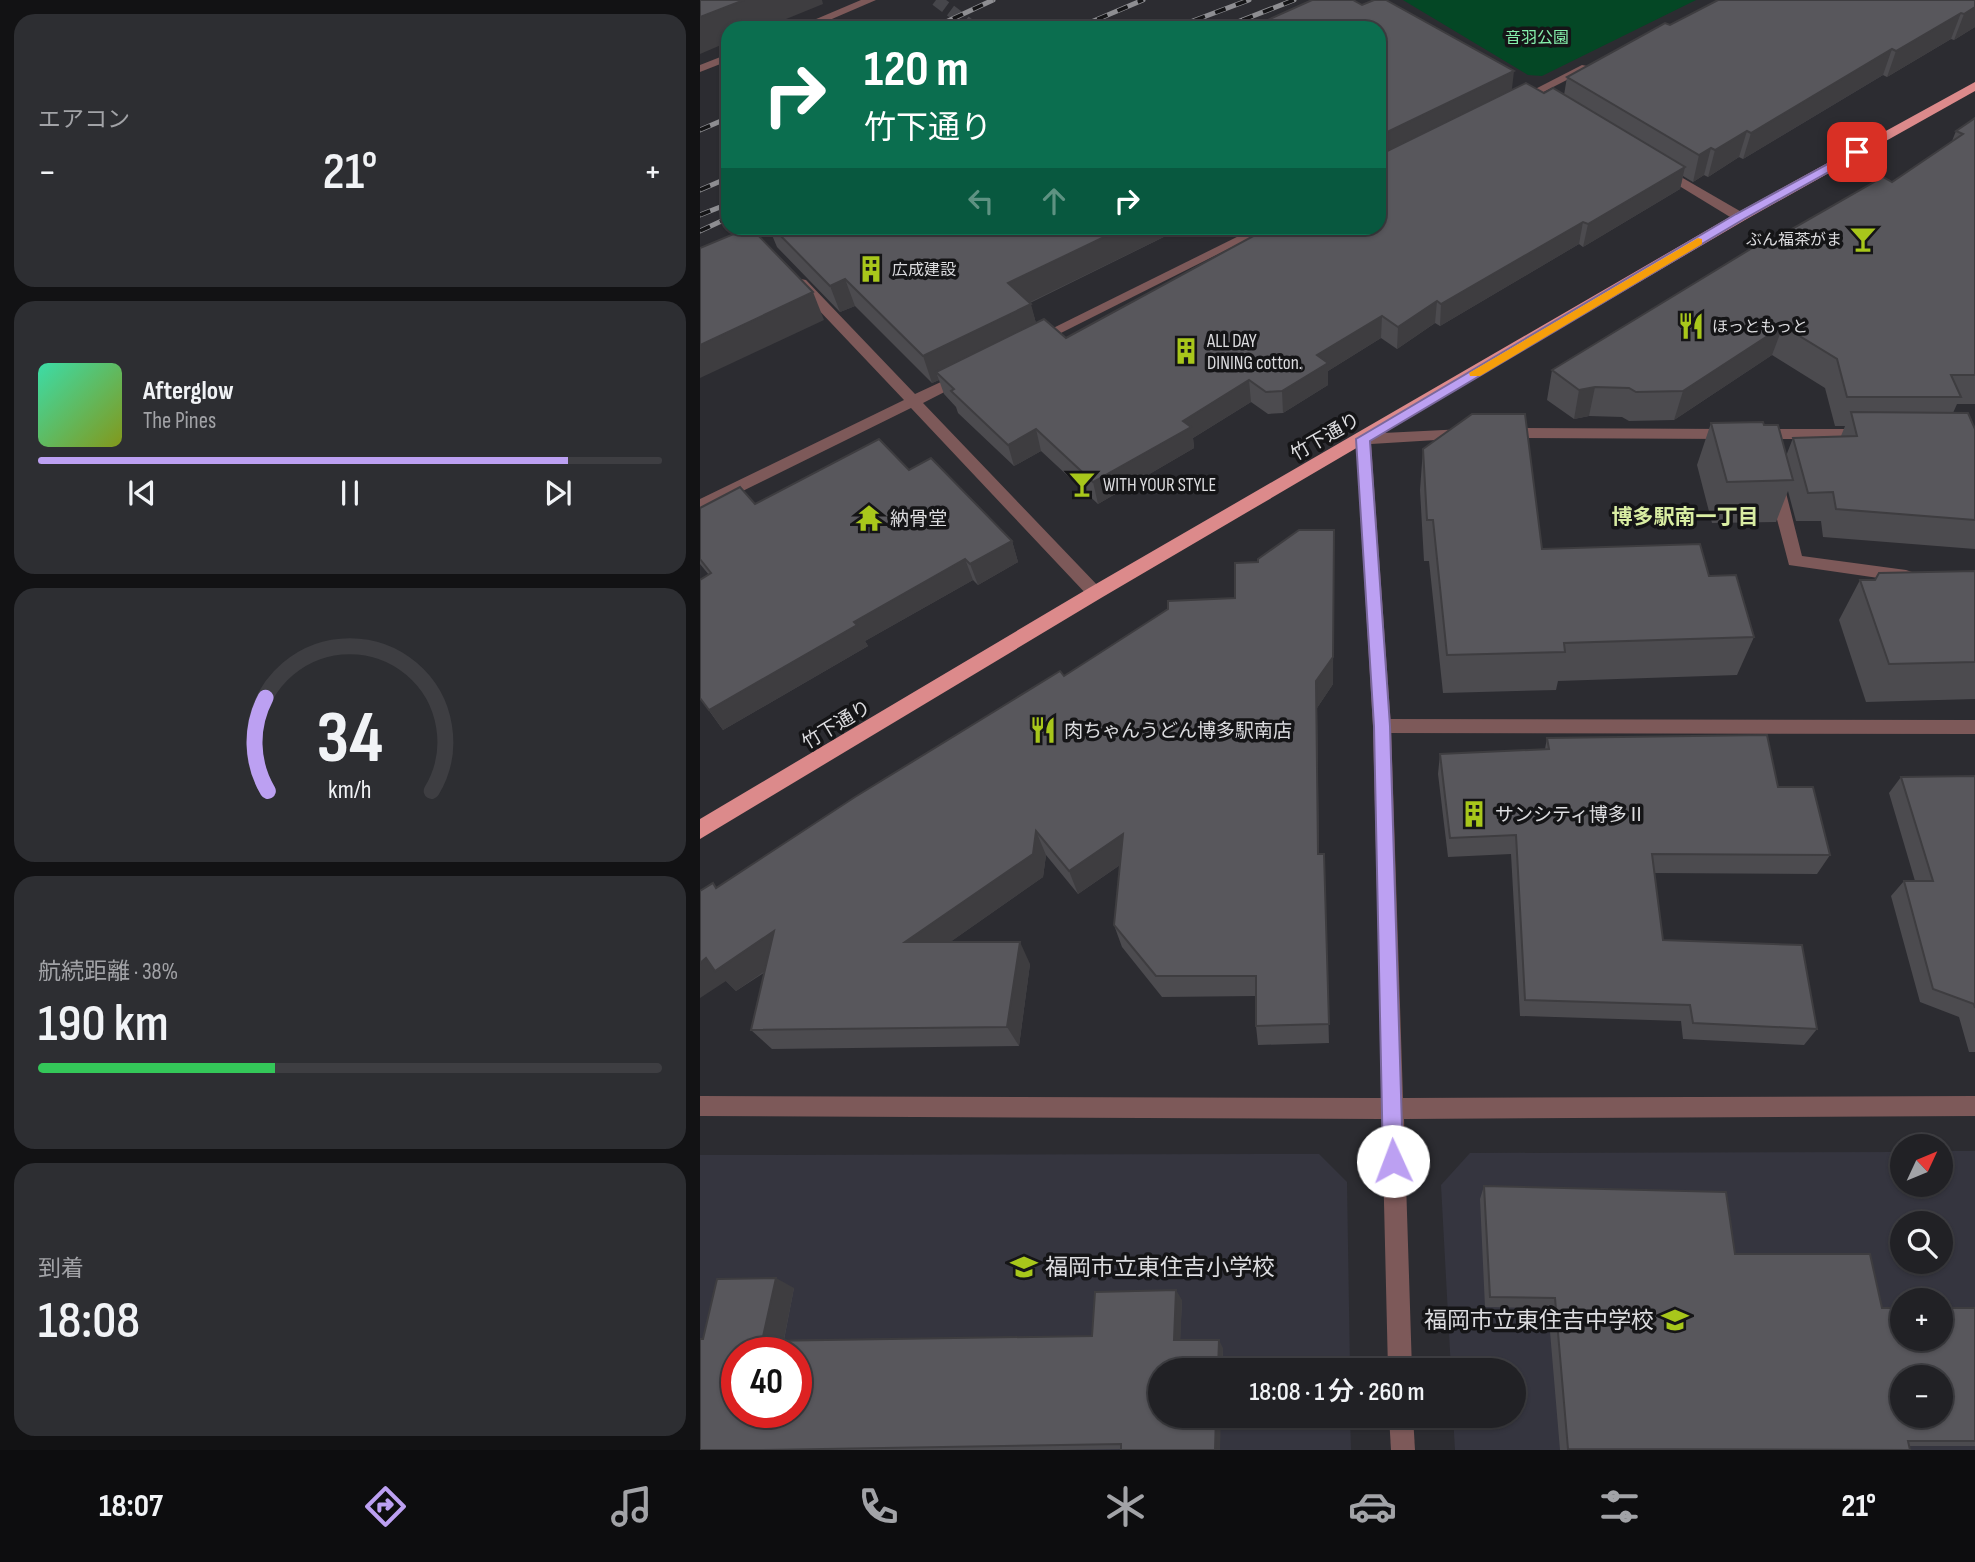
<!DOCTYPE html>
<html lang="ja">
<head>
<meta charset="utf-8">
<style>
	body { margin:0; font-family:"Sofia Sans Condensed","Noto Sans JP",sans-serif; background:#2d2e32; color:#f1f3f6; height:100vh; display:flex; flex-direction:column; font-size:26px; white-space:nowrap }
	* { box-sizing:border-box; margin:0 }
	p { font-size:23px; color:#a2a3a7 }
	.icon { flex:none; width:38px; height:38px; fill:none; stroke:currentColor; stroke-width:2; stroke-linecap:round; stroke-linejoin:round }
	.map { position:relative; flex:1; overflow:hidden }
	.drawer { display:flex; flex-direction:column; gap:14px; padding:14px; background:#121214; width:700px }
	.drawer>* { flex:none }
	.banner { position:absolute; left:21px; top:21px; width:665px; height:214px; border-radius:21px; box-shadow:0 2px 5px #0004,0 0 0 2px #3e3e42; background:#0b6e4f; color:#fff; overflow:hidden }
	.needle { width:46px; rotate:46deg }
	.tools { position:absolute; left:1190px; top:1134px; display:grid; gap:14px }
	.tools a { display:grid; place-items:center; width:63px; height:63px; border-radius:50%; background:#212125; box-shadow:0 2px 5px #0004,0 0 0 2px #3e3e42; font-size:35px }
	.speed { position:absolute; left:21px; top:1337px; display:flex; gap:14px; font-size:35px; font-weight:700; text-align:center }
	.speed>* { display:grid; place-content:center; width:91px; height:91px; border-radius:50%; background:#212125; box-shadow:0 2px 5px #0004,0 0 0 2px #3e3e42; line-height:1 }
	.speed .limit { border:10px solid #d22; background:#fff; color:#111 }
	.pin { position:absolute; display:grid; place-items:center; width:60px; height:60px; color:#fff; margin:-30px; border-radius:14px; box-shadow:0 4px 10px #0006 }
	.me { position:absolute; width:77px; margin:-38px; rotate:358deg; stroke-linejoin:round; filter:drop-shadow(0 0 5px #0008) }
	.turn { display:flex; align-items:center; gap:24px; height:147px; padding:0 28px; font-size:32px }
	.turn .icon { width:91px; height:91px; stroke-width:2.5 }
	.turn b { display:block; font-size:49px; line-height:60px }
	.lanes { display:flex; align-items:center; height:66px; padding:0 28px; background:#0003; justify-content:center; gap:35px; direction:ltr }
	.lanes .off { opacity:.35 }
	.big { font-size:52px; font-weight:600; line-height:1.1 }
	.drawer .tile { flex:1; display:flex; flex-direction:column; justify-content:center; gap:10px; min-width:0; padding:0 24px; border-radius:21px; background:#2d2e32 }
	.drawer .dial { align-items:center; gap:0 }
	.dial svg { height:182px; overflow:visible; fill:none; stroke:#3e3e42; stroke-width:7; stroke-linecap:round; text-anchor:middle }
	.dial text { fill:#f1f3f6; stroke:none }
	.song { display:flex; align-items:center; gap:21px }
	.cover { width:84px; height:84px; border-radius:10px; background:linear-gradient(135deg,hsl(160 70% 55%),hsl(70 70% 35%)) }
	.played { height:7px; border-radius:4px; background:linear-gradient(90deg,#bca0f2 85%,#3e3e42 85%) }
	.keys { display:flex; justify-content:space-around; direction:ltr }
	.heat { display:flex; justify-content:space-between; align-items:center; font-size:38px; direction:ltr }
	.charge { height:10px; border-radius:5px; background:linear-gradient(90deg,#34c759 38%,#3e3e42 0) }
	.trip { position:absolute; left:448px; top:1358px; width:378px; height:70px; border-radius:35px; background:#212125; box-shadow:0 2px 5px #0004,0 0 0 2px #3e3e42; font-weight:600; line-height:70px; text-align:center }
	.tab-bar { display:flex; height:112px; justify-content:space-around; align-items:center; background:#0d0d0f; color:#a2a3a7 }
	.tab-bar .icon { width:49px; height:49px }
	.tab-bar .current { color:#bca0f2 }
	.tab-bar b { font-size:32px; color:#f1f3f6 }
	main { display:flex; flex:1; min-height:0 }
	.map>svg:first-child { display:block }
	.built { fill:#35353f; fill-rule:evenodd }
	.green { fill:#044725 }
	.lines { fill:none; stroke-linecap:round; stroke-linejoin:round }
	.minor-tunnel { stroke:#46464b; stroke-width:12; stroke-dasharray:12 6; stroke-linecap:butt }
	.minor { fill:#7d5959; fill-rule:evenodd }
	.tertiary { fill:#7d5959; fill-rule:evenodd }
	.trunk { fill:#dc8a8b; fill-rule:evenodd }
	.rail-casing { stroke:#8e8e92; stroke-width:5 }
	.rail { stroke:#151517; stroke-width:3.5; stroke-dasharray:11; stroke-linecap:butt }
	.wall { fill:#4c4b4f }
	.shaded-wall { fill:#3e3d40 }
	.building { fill:#58575c; stroke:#3e3d40; stroke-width:2; fill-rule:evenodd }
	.route { fill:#bca0f2; stroke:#7a689d; stroke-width:2 }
	.slow { fill:#f59e0b }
	.labels { text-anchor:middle; stroke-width:7; stroke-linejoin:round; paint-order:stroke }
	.far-park-label { font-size:16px; fill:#86f0ac; stroke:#151517 }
	.far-poi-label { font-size:16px; fill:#dcdcdf; stroke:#151517; text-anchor:start }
	.poi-label { font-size:19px; fill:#dcdcdf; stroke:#151517; text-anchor:start }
	.street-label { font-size:19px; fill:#dcdcdf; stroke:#151517 }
	.neighbourhood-label { font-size:21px; font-weight:bold; fill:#d9eda2; stroke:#151517 }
	.near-poi-label { font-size:23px; fill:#dcdcdf; stroke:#151517; text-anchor:start }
</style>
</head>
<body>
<main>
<section class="drawer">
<div class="tile"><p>エアコン</p>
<div class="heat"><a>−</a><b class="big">21°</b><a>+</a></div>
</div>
<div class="tile">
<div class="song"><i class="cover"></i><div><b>Afterglow</b><p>The Pines</p></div></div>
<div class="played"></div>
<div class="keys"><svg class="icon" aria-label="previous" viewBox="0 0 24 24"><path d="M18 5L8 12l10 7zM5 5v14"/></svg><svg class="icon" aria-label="pause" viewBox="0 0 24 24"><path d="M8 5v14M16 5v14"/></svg><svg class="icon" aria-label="next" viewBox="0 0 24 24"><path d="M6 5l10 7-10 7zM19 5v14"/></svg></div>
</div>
<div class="tile dial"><svg viewBox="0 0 100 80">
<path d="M14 69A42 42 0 1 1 86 69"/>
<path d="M14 69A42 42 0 0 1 13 28" stroke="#bca0f2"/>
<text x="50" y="56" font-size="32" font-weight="700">34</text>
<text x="50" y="72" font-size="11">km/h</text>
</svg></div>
<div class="tile"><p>航続距離 · 38%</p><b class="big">190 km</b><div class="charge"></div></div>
<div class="tile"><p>到着</p><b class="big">18:08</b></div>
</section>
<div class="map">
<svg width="1275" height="1450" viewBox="0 0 1275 1450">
	<rect width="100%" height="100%" fill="#2c2c31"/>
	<g class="built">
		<path d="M1241,1151H1275V1450H755L753,1416H814V1370H751L741,1185L770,1153L1202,1152V1185H1241ZM1202,1223H1241V1262H1202ZM1202,1300H1241V1339H1202ZM1202,1377H1241V1416H1202Z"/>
		<path d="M619,1154L647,1182L650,1370H460V1416H650L651,1450H0V1155ZM37,1353H96V1412H37Z"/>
	</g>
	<polygon class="green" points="703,0 996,0 842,76 828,75"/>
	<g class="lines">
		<polyline class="minor-tunnel" points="236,0 274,28"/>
		<g class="minor">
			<polygon points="962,166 1045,214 1046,217 1045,220 1035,220 958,173 958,167"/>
			<polygon points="1076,479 1084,485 1102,556 1206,570 1212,572 1214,576 1212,580 1206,582 1089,565 1068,485"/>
			<polygon points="682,719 1275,720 1275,734 682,733 676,731 673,726 676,721"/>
		</g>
		<g class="tertiary">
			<polygon points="161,0 176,0 111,28 95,28"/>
			<polygon points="28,54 28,61 0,72 0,65"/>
			<polygon points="882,65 892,67 824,102 814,100"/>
			<polygon points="51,228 67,228 0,257 0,248"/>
			<polygon points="555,228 570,228 341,343 336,345 329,340"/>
			<polygon points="101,279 106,280 215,394 256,375 266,375 266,381 223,403 401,589 403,593 401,597 389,597 211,408 0,512 0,499 204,400 96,286 96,280"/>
			<polygon points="806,428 1030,429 1037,434 1030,439 806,438 799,433"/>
			<polygon points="764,429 771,434 769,438 671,444 691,726 703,1098 1275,1096 1275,1116 704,1119 712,1370 688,1370 682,1119 0,1116 0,1096 682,1098 673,726 656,439 663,434"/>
			<polygon points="1058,429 1163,429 1170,434 1163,439 1058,439 1051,434"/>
			<polygon points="689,1416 713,1416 715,1450 691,1450"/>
		</g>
		<polygon class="trunk" points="1275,82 1275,91 1045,220 401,598 0,839 0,819 389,588 1035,214"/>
		<defs>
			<g id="rail">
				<polyline points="233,28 293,0"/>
				<polyline points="377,28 443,0"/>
				<polyline points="474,28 549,0"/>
				<polyline points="522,28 594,0"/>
				<polyline points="0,130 28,118"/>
				<polyline points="0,190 28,178"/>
				<polyline points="0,215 28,204"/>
				<polyline points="0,231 28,218"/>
			</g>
		</defs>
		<use href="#rail" class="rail-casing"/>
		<use href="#rail" class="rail"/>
	</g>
	<g class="wall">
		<polygon points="1275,0 1275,27 1254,40 1251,39 1187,77 1183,75 1043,159 1039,157 1008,177 1004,175 993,182 983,176 980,189 883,247 879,244 740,326 735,323 697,349 681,338 628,371 628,385 583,413 568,414 551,402 493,438 494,448 398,504 341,451 314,466 258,413 256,407 244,394 239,380 232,383 155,306 140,312 77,247 69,228 482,228 330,303 336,323 366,338 679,228 679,28 812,90 864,95 867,77 970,25"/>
		<polygon points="1275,118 1275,404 1257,404 1253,413 1275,429 1275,549 1123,537 1121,521 1096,521 1088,491 1076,522 1012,523 997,465 1011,423 1064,425 1086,456 1093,438 1141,436 1145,426 1135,426 1125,388 1072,355 974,420 929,421 922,417 889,416 874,419 847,400 852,370 1071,241 1192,182 1252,141 1256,131"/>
		<polygon points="723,449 842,549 1009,576 1054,637 1037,675 858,681 856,690 743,693 729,561 724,561 720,490"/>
		<polygon points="209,470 312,541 318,562 278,585 273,580 165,641 168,646 23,730 0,698 9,575 0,564 0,508 55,504"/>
		<polygon points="1275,571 1275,699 1166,702 1139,620 1160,580"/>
		<polygon points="364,676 633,684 617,708 619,854 624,854 629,1043 558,1045 556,1026 556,996 462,997 422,947 414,925 420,865 378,894 346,855 343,877 250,942 330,964 319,1046 72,1049 51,1030 65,972 36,991 26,981 17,888"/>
		<polygon points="847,738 1078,787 1130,855 1117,874 954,873 963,940 1117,1029 1104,1045 983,1039 981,1021 820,1016 811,854 748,857 738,774 740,754 845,749"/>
		<polygon points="1275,776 1275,1052 1269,1052 1259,1017 1220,1002 1191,896 1204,881 1215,881 1189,793 1201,777"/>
		<polygon points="784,1186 1035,1254 1182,1308 1275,1308 1275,1446 1209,1446 1210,1450 860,1450 848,1308 785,1307 780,1199"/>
		<polygon points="94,1288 84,1340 392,1336 482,1300 480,1340 523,1348 522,1370 460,1370 421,1449 359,1450 0,1450 3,1339"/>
	</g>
	<g class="shaded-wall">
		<polygon points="44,0 122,0 123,4 64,28 28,28 28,42 0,54 0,17"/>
		<polygon points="1275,7 1275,27 1254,40 1264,14"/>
		<polygon points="1261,13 1251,39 1187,77 1196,51"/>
		<polygon points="1192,49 1183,75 1043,159 1051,133"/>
		<polygon points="814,71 811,97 685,157 681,154 681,161 679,162 679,136"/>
		<polygon points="1047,131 1039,157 1008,177 1015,150"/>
		<polygon points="1011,148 1004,175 993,182 999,155"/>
		<polygon points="985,167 980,189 883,247 888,224"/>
		<polygon points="883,222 879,244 740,326 741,304"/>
		<polygon points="423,228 482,228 314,310 308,283"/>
		<polygon points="145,279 155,306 140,312 130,286"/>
		<polygon points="113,292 124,320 0,378 0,345"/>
		<polygon points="737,301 735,323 697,349 698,327"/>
		<polygon points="331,304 338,331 236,372 239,380 232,383 223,356"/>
		<polygon points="682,316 681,338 628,371 628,385 583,413 582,391 617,355"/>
		<polygon points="1083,326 1072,355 974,420 983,391"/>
		<polygon points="549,380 551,402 493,438 494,448 398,504 393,482 483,421"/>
		<polygon points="895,387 889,416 874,419 879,390"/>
		<polygon points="336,429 341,451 314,466 308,445"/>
		<polygon points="634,530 633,684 617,708 616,681"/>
		<polygon points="312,541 318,562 278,585 270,564"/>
		<polygon points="265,559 273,580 165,641 168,646 23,730 9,710 154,622"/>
		<polygon points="336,831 346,855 343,877 219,964 205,942"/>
		<polygon points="423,834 430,858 378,894 369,871"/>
		<polygon points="74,931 93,952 36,991 26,981 0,998 0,963 6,958"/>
		<polygon points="320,942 330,964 319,1046 307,1027"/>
		<polygon points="76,1278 94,1288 82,1349 62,1341"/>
		<polygon points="476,1290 482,1300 480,1349 474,1340"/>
		<polygon points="519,1340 523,1348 522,1370 518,1370"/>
		<polygon points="516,1416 521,1416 520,1450 515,1450"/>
	</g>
	<g class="building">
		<polygon points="0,0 44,0 0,17"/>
		<polygon points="612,0 653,0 662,5 674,0 686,0 814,71 679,136 679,28 550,28"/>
		<polygon points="1018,0 1275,0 1275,7 1264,14 1261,13 1196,51 1192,49 1051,133 1047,131 1015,150 1011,148 999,155 867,77 965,23 970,25"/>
		<polygon points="826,83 844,93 853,88 985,167 888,224 883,222 741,304 737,301 698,327 682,316 617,355 628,363 582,391 566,392 549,380 483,421 491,427 393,482 336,429 308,445 251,391 254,389 236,372 344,319 366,338 568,228 679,228 679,160 685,157 681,154"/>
		<polygon points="1275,118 1275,375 1251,375 1261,397 1147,397 1137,359 1083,326 983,391 936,392 929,388 895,387 879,390 852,370 1067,239 1071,241 1183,177 1192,182 1263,134 1256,131"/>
		<polygon points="48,228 51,228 113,292 0,345 0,248"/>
		<polygon points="73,228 423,228 308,283 331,304 223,356 145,279 130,286"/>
		<polygon points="1151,412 1268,413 1275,429 1275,520 1136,509 1133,492 1108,493 1093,438 1157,436"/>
		<polygon points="772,414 825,414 842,549 1000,544 1009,576 1036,575 1054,637 864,643 865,652 747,655 733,520 727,520 723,449"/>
		<polygon points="1063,422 1064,425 1078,425 1093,480 1027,482 1011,423"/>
		<polygon points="179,439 209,470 231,458 312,541 270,564 265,559 154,622 157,625 9,710 0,698 0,580 11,573 0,559 0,508 40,487 55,504"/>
		<polygon points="599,530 634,530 633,657 616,681 618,854 624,854 629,1024 556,1026 556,976 456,976 414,925 423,834 369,871 336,831 333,854 205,942 320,942 307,1027 51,1030 74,931 15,971 6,958 0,963 0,891 13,883 16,888 155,797 360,671 364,676 468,609 468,601 535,598 535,563 558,562 558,559"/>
		<polygon points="1275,571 1275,662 1189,664 1160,580 1175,580 1179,573"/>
		<polygon points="1067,735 1078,787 1113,787 1130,855 952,854 963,940 1102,945 1117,1029 993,1023 990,1005 825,1000 816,835 750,838 740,754 849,749 847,738"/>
		<polygon points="1275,776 1275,1008 1274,1004 1233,989 1204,881 1233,881 1201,777"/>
		<path d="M784,1186L1026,1192L1035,1254H1170L1182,1308H1202V1339H1241V1308H1275V1441H1208L1210,1450L868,1449L855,1298L790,1297ZM1202,1377H1241V1416H1202Z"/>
		<path d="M76,1278L62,1341L392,1336L395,1292L476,1290L474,1340H519L518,1370H460V1416H516L515,1450H421V1444L64,1450H0V1339H3L17,1279ZM37,1353H96V1412H37Z"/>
	</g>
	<polygon class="route" points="1157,148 1163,152 1161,154 1044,219 670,441 690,726 703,1161 700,1168 693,1171 686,1168 683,1161 674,726 656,439 1036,214"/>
	<polygon class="slow" points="998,238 1002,239 1002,244 780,376 770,376 769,373"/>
	<defs>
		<symbol id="bar-bare" viewBox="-9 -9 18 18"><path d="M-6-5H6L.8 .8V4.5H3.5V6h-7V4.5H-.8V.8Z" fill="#a8c71b" stroke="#151517" stroke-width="2.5" paint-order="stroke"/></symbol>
		<symbol id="building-bare" viewBox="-9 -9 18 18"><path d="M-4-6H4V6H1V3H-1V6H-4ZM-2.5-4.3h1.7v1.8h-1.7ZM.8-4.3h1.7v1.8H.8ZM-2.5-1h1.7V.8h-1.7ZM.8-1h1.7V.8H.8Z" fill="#a8c71b" stroke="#151517" stroke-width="2.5" paint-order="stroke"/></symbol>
		<symbol id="restaurant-bare" viewBox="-9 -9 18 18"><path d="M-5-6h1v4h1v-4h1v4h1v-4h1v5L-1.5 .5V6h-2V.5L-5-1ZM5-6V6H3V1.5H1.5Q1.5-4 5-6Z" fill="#a8c71b" stroke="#151517" stroke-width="2.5" paint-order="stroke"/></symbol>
		<symbol id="temple-bare" viewBox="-9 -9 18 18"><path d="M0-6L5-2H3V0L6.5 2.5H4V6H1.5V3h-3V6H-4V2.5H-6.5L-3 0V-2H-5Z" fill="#a8c71b" stroke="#151517" stroke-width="2.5" paint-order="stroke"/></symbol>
		<symbol id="school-bare" viewBox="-9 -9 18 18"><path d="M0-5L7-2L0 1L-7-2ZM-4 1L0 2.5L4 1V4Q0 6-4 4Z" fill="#a8c71b" stroke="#151517" stroke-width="2.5" paint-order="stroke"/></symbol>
	</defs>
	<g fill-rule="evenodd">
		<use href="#bar-bare" x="1144" y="220" width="38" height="38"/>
		<use href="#building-bare" x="152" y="250" width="38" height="38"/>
		<use href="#restaurant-bare" x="972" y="307" width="38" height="38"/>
		<use href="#building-bare" x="467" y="332" width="38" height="38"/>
		<use href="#bar-bare" x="363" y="465" width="38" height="38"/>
		<use href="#temple-bare" x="150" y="499" width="38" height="38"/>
		<use href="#restaurant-bare" x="324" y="711" width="38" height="38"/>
		<use href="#building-bare" x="755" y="795" width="38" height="38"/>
		<use href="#school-bare" x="305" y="1248" width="38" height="38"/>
		<use href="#school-bare" x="956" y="1301" width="38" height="38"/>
	</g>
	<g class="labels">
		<g class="far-park-label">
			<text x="837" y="43">音羽公園</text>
		</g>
		<g class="far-poi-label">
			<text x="1142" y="245" text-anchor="end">ぶん福茶がま</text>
			<text x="192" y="275">広成建設</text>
			<text x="1012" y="332">ほっともっと</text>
		</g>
		<g class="poi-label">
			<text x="507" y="347">ALL DAY<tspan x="507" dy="22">DINING cotton.</tspan></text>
			<text x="403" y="491">WITH YOUR STYLE</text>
			<text x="190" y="525">納骨堂</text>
			<text x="364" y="737">肉ちゃんうどん博多駅南店</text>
			<text x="795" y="821">サンシティ博多Ⅱ</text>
		</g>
		<g class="street-label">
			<text transform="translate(625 436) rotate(-30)" y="7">竹下通り</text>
			<text transform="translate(136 724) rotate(-31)" y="7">竹下通り</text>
		</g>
		<g class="neighbourhood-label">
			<text x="985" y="524">博多駅南一丁目</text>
		</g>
		<g class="near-poi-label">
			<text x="345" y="1275">福岡市立東住吉小学校</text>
			<text x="954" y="1328" text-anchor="end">福岡市立東住吉中学校</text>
		</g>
	</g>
</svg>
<div class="tools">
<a><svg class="needle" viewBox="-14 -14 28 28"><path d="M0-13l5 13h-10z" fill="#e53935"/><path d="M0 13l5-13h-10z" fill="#a2a3a7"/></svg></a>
<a><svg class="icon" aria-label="search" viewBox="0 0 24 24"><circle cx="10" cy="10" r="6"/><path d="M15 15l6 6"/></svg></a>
<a>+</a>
<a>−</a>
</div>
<div class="speed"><div class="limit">40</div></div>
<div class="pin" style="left:1157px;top:152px;background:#d93025"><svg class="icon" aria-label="arrive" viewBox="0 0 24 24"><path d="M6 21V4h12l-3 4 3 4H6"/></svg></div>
<svg class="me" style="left:693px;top:1161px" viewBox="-20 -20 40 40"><circle r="19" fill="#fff"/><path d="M0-13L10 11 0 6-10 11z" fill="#bca0f2"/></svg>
<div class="trip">18:08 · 1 分 · 260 m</div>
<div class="banner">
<div class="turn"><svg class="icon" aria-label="right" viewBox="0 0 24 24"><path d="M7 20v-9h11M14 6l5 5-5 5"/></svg><div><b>120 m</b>竹下通り</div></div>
<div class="lanes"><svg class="icon off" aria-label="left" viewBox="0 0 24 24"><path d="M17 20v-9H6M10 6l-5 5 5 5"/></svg><svg class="icon off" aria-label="ahead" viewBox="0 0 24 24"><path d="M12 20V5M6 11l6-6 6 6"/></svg><svg class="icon" aria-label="right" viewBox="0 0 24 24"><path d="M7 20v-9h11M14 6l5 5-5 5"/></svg></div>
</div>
</div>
</main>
<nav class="tab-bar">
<b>18:07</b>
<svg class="icon current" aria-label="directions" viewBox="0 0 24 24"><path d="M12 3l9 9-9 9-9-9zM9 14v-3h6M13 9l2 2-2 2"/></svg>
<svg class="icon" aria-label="music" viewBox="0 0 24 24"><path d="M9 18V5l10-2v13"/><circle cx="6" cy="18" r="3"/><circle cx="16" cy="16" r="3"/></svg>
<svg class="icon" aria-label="phone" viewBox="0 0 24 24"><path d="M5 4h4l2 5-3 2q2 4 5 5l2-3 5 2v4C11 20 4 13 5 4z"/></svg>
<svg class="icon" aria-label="climate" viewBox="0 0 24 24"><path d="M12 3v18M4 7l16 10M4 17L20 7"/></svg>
<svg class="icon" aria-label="car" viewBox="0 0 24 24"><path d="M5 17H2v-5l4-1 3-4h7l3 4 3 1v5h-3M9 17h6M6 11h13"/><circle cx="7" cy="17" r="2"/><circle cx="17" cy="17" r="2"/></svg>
<svg class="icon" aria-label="filters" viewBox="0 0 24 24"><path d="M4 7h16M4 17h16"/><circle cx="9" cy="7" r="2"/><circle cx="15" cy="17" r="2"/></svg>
<b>21°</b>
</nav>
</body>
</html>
